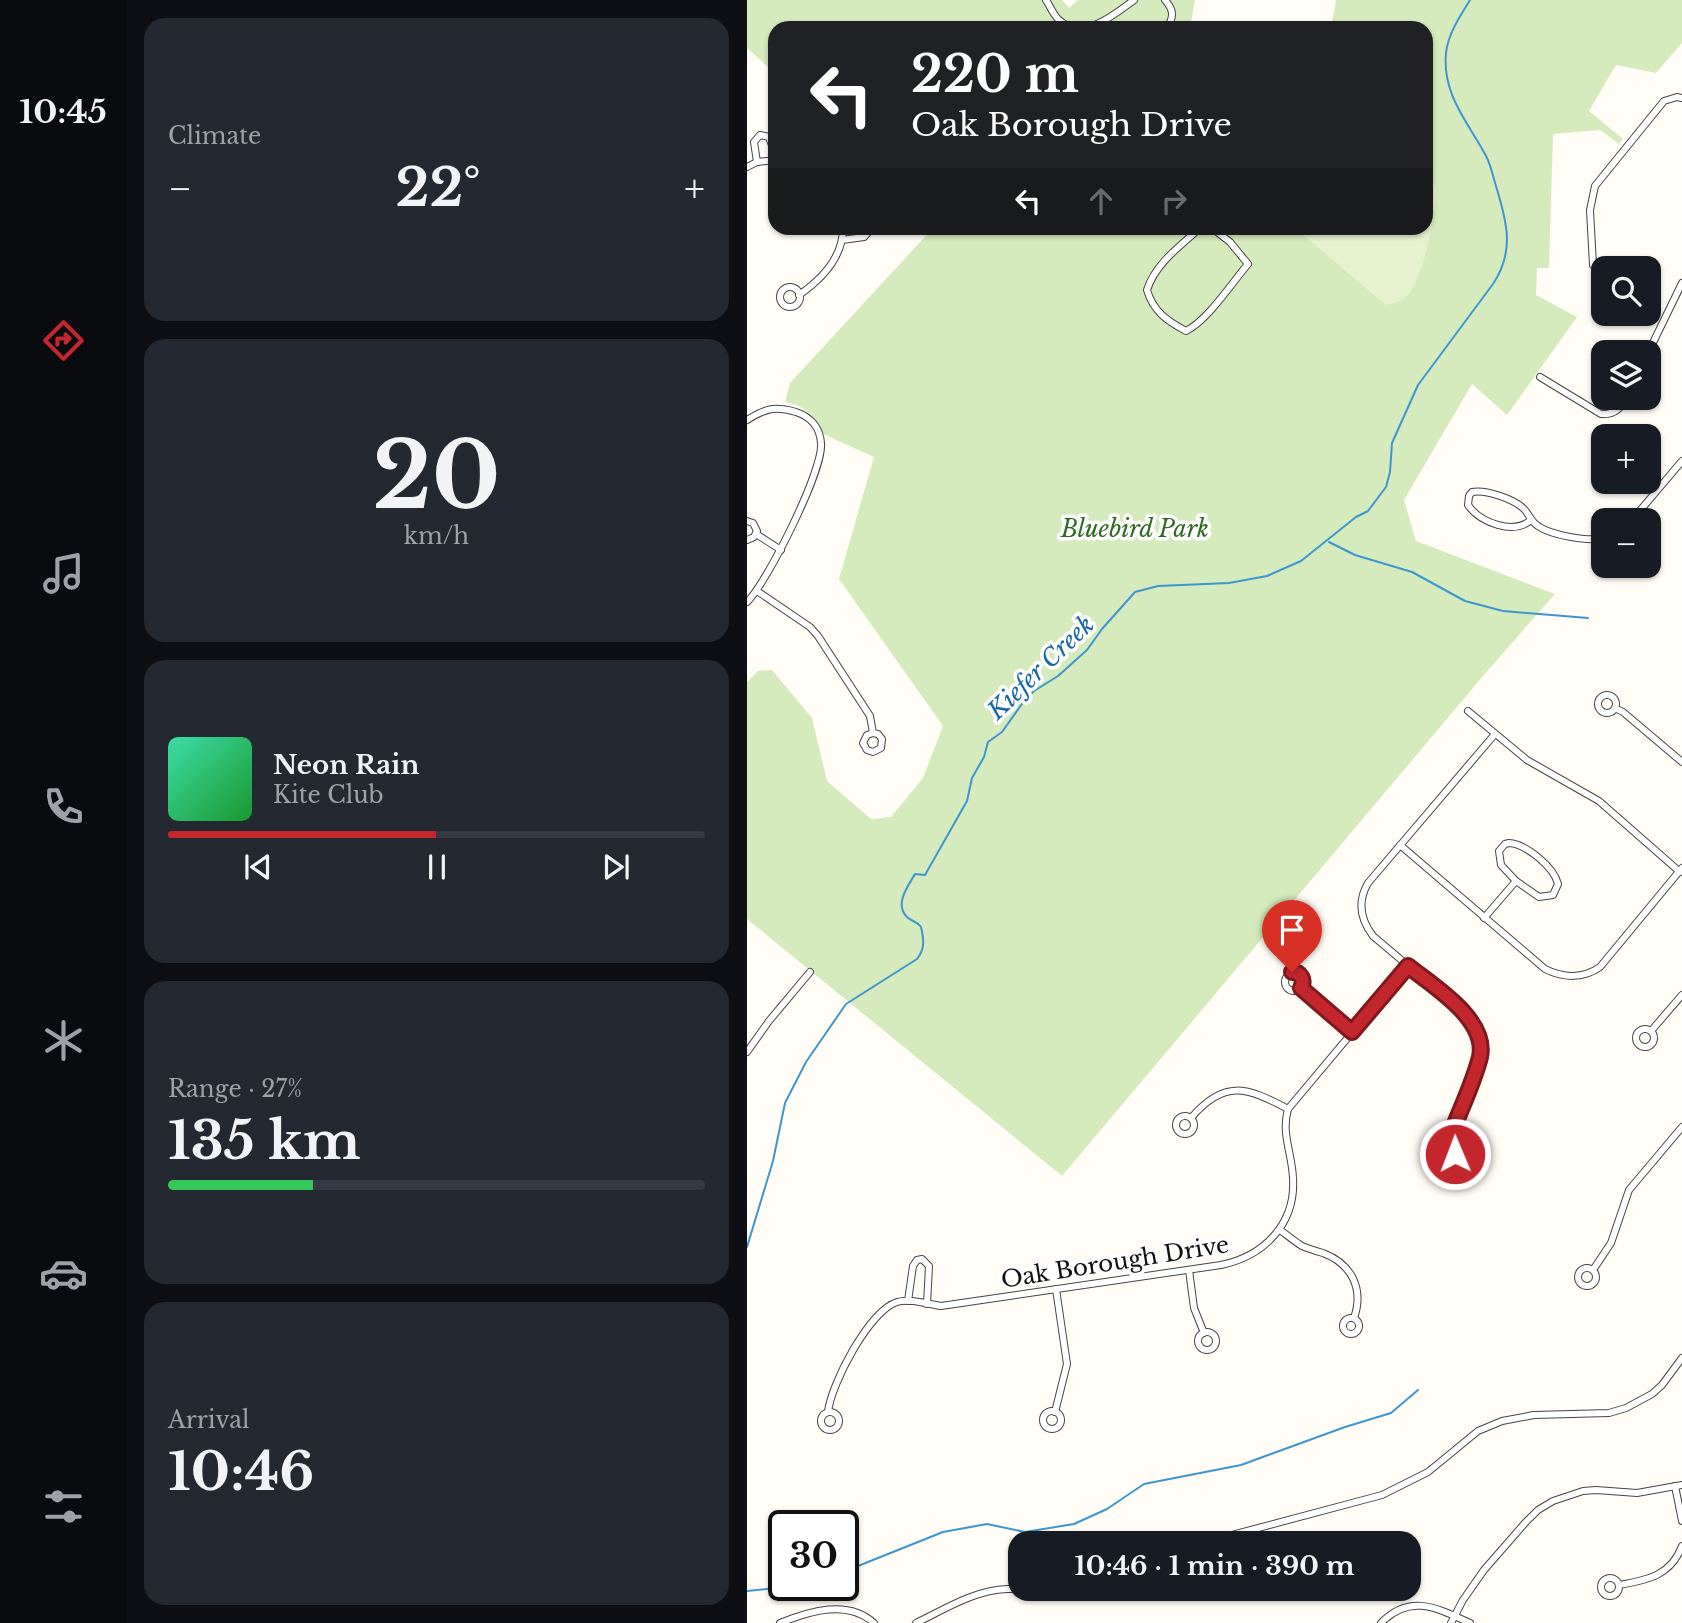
<!DOCTYPE html>
<html lang="en">
<head>
<meta charset="utf-8">
<style>
	body { margin:0; font-family:"Libre Baskerville",serif; background:#242831; color:#f1f3f6; height:100vh; display:flex; flex-direction:column; font-size:26px; white-space:nowrap }
	* { box-sizing:border-box; margin:0 }
	p { font-size:23px; color:#9ea1a6 }
	.icon { flex:none; width:38px; height:38px; fill:none; stroke:currentColor; stroke-width:2; stroke-linecap:round; stroke-linejoin:round }
	.map { position:relative; flex:1; overflow:hidden }
	.panel { display:flex; flex-direction:column; gap:18px; padding:18px; background:#0d0f14; width:621px }
	.panel>* { flex:none }
	.guide { position:absolute; left:21px; top:21px; width:665px; height:214px; border-radius:21px; box-shadow:0 2px 5px #0004; background:#202124; color:#fff; overflow:hidden }
	.tools { position:absolute; left:844px; top:256px; display:grid; gap:14px }
	.tools a { display:grid; place-items:center; width:70px; height:70px; border-radius:14px; background:#171b24; box-shadow:0 2px 5px #0004; font-size:35px }
	.speed { position:absolute; left:21px; top:1510px; display:flex; gap:14px; font-size:35px; font-weight:700; text-align:center }
	.speed>* { display:grid; place-content:center; width:91px; height:91px; border-radius:50%; background:#171b24; box-shadow:0 2px 5px #0004; line-height:1 }
	.speed .limit { border:4px solid #111; border-radius:10px; background:#fff; color:#111 }
	.pin { position:absolute; display:grid; place-items:center; width:60px; height:60px; color:#fff; margin:-72px -30px; border-radius:50% 50% 50% 0; rotate:-45deg; box-shadow:0 0 7px #0007 }
	.pin .icon { rotate:45deg }
	.me { position:absolute; width:77px; margin:-38px; rotate:359deg; stroke-linejoin:round; filter:drop-shadow(0 0 5px #0008) }
	.turn { display:flex; align-items:center; gap:24px; height:147px; padding:0 28px; font-size:32px }
	.turn .icon { width:91px; height:91px; stroke-width:2.5 }
	.turn b { display:block; font-size:49px; line-height:60px }
	.lanes { display:flex; align-items:center; height:66px; padding:0 28px; background:#0003; justify-content:center; gap:35px; direction:ltr }
	.lanes .off { opacity:.35 }
	.big { font-size:52px; font-weight:700; line-height:1.1 }
	.panel .card { flex:1; display:flex; flex-direction:column; justify-content:center; gap:10px; min-width:0; padding:0 24px; border-radius:21px; background:#242831 }
	.panel .dial { align-items:center; gap:0 }
	.dial b { font-size:91px; line-height:1 }
	.song { display:flex; align-items:center; gap:21px }
	.cover { width:84px; height:84px; border-radius:10px; background:linear-gradient(135deg,hsl(160 70% 55%),hsl(130 70% 35%)) }
	.played { height:7px; border-radius:4px; background:linear-gradient(90deg,#c4262e 50%,#363941 50%) }
	.keys { display:flex; justify-content:space-around; direction:ltr }
	.heat { display:flex; justify-content:space-between; align-items:center; font-size:38px; direction:ltr }
	.charge { height:10px; border-radius:5px; background:linear-gradient(90deg,#34c759 27%,#363941 0) }
	.trip { position:absolute; left:261px; top:1531px; width:413px; height:70px; border-radius:21px; background:#171b24; box-shadow:0 2px 5px #0004; font-weight:700; line-height:70px; text-align:center }
	main { display:flex; flex:1; min-height:0 }
	.tabs { display:flex; flex-direction:column; width:126px; justify-content:space-around; align-items:center; background:#090b0e; color:#9ea1a6 }
	.tabs .icon { width:49px; height:49px }
	.tabs .current { color:#c4262e }
	.tabs b { font-size:32px; color:#f1f3f6 }
	.map>svg:first-child { display:block }
	.green { fill:#d5ebbd }
	.pitch { fill:#e6f2cf }
	.lines { fill:none; stroke-linecap:round; stroke-linejoin:round }
	.stream { stroke:#3f96cf; stroke-width:2 }
	.street-casing { stroke:#444; stroke-width:8 }
	.street { stroke:#fff; stroke-width:6 }
	.route-casing { stroke:#7f191e; stroke-width:18 }
	.route { stroke:#c4262e; stroke-width:12 }
	.labels { text-anchor:middle; stroke-width:7; stroke-linejoin:round; paint-order:stroke }
	.park-label { font-size:23px; font-style:italic; fill:#2f6b1f; stroke:#fff }
	.street-label { font-size:23px; fill:#111; stroke:#fff }
	.water-label { font-size:24px; font-style:italic; fill:#1768a6; stroke:#fff }
</style>
</head>
<body>
<main>
<nav class="tabs">
<b>10:45</b>
<svg class="icon current" aria-label="directions" viewBox="0 0 24 24"><path d="M12 3l9 9-9 9-9-9zM9 14v-3h6M13 9l2 2-2 2"/></svg>
<svg class="icon" aria-label="music" viewBox="0 0 24 24"><path d="M9 18V5l10-2v13"/><circle cx="6" cy="18" r="3"/><circle cx="16" cy="16" r="3"/></svg>
<svg class="icon" aria-label="phone" viewBox="0 0 24 24"><path d="M5 4h4l2 5-3 2q2 4 5 5l2-3 5 2v4C11 20 4 13 5 4z"/></svg>
<svg class="icon" aria-label="climate" viewBox="0 0 24 24"><path d="M12 3v18M4 7l16 10M4 17L20 7"/></svg>
<svg class="icon" aria-label="car" viewBox="0 0 24 24"><path d="M5 17H2v-5l4-1 3-4h7l3 4 3 1v5h-3M9 17h6M6 11h13"/><circle cx="7" cy="17" r="2"/><circle cx="17" cy="17" r="2"/></svg>
<svg class="icon" aria-label="filters" viewBox="0 0 24 24"><path d="M4 7h16M4 17h16"/><circle cx="9" cy="7" r="2"/><circle cx="15" cy="17" r="2"/></svg>
</nav>
<section class="panel">
<div class="card"><p>Climate</p>
<div class="heat"><a>−</a><b class="big">22°</b><a>+</a></div>
</div>
<div class="card dial"><b>20</b><p>km/h</p></div>
<div class="card">
<div class="song"><i class="cover"></i><div><b>Neon Rain</b><p>Kite Club</p></div></div>
<div class="played"></div>
<div class="keys"><svg class="icon" aria-label="previous" viewBox="0 0 24 24"><path d="M18 5L8 12l10 7zM5 5v14"/></svg><svg class="icon" aria-label="pause" viewBox="0 0 24 24"><path d="M8 5v14M16 5v14"/></svg><svg class="icon" aria-label="next" viewBox="0 0 24 24"><path d="M6 5l10 7-10 7zM19 5v14"/></svg></div>
</div>
<div class="card"><p>Range · 27%</p><b class="big">135 km</b><div class="charge"></div></div>
<div class="card"><p>Arrival</p><b class="big">10:46</b></div>
</section>
<div class="map">
<svg width="935" height="1623" viewBox="0 0 935 1623">
	<rect width="100%" height="100%" fill="#fffdf5"/>
	<g class="green">
		<polygon points="0,0 315,0 322,8 331,0 448,0 443,28 28,28 28,73 0,48"/>
		<polygon points="589,0 935,0 935,43 909,73 869,65 842,111 876,139 872,144 853,130 806,134 802,268 790,268 789,295 830,317 760,415 725,384 657,500 669,541 808,594 736,676 315,1176 0,919 0,682 11,671 25,670 65,718 80,781 124,819 144,817 176,778 196,726 92,579 127,457 76,434 63,414 50,405 38,402 43,383 186,228 679,228 679,28 584,28"/>
	</g>
	<path class="pitch" d="M679,174L689,187C689,210 677,281 659,297C655,301 645,303 639,305L555,234V228H679Z"/>
	<g class="lines">
		<g class="stream">
			<polyline points="582,542 608,555 665,572 718,601 756,611 841,618"/>
			<path d="M0,1247L26,1161L38,1103L59,1062L99,1004L170,959C178,949 177,940 174,927C170,921 165,922 160,917C147,904 161,886 168,874L178,875L220,801L225,778L237,757L241,742L255,732L277,701L287,691L311,676L340,650L355,629L388,592L411,586L482,583L520,576L554,561L609,517L621,511L639,487L643,472L645,443L671,385L746,284C768,251 760,222 749,186C746,177 744,165 739,156C721,122 695,95 699,53C701,34 713,16 723,0"/>
			<polyline points="96,1572 196,1532 240,1524 278,1532 327,1524 360,1509 397,1484 494,1465 598,1427 644,1413 671,1390"/>
			<polyline points="0,1591 49,1586"/>
		</g>
		<defs>
			<g id="street">
				<path d="M299,0C303,6 306,14 311,19C335,42 367,15 387,0"/>
				<path d="M418,0C427,10 427,17 420,28"/>
				<polyline points="10,162 7,142 13,135 22,137 28,154"/>
				<polyline points="0,167 10,162 28,160"/>
				<path d="M453,228C434,245 408,264 400,290C406,311 420,321 439,331C461,320 484,284 501,264L483,242L465,228"/>
				<polyline points="95,240 117,237 125,228"/>
				<polyline points="846,265 843,210 848,186 917,101 930,97 935,98"/>
				<circle cx="43" cy="297" r="10"/>
				<path d="M52,295C75,279 96,257 96,228"/>
				<polyline points="901,353 935,283"/>
				<path d="M793,377L854,414C868,415 874,408 880,397"/>
				<path d="M0,420C19,408 28,406 49,412C64,417 73,428 74,443C77,469 20,583 0,602"/>
				<path d="M784,520C767,535 733,523 721,505L722,496L725,492C738,489 767,499 777,509C782,514 784,522 791,526C804,535 841,542 856,538"/>
				<polyline points="885,520 935,461"/>
				<polyline points="0,521 6,523 10,531 7,537 0,540"/>
				<polyline points="9,534 34,550"/>
				<polyline points="10,591 63,627 71,636 123,716 126,733 131,734 135,739 134,748 126,752 120,750 116,743 120,735 126,733"/>
				<circle cx="860" cy="704" r="9"/>
				<polyline points="868,708 876,712 935,762"/>
				<polyline points="721,711 780,760 852,801 933,872"/>
				<path d="M762,843C779,844 807,867 811,884L806,895L792,897L769,881L754,865L752,851L758,844Z"/>
				<path d="M653,845L798,969C816,978 836,979 853,967L935,868"/>
				<polyline points="737,918 769,881"/>
				<circle cx="547" cy="982" r="9"/>
				<polyline points="554,988 605,1032"/>
				<circle cx="898" cy="1038" r="9"/>
				<polyline points="904,1031 935,995"/>
				<polyline points="0,1052 22,1021 63,972"/>
				<circle cx="438" cy="1125" r="9"/>
				<path d="M444,1118C477,1079 500,1087 541,1109"/>
				<circle cx="710" cy="1145" r="9"/>
				<path d="M707,1137L706,1129C712,1114 718,1098 723,1083C734,1053 739,1038 716,1012L626,936C613,919 610,902 621,883L748,734"/>
				<path d="M533,1230C540,1235 547,1241 555,1246C562,1249 569,1251 576,1253C605,1264 617,1289 607,1318"/>
				<circle cx="840" cy="1277" r="9"/>
				<polyline points="442,1270 447,1308 457,1333"/>
				<polyline points="846,1270 864,1243 882,1190 935,1127"/>
				<polyline points="161,1301 166,1266 170,1260 175,1259 182,1266 180,1304"/>
				<circle cx="604" cy="1326" r="8"/>
				<circle cx="460" cy="1341" r="9"/>
				<circle cx="305" cy="1420" r="9"/>
				<circle cx="83" cy="1421" r="9"/>
				<path d="M81,1412C84,1384 122,1311 150,1302C163,1298 180,1304 194,1306L474,1265C517,1256 549,1224 546,1178C545,1153 534,1134 541,1109L661,966"/>
				<polyline points="308,1412 320,1364 309,1289"/>
				<polyline points="928,1486 935,1521"/>
				<polyline points="451,1544 635,1495 681,1472 731,1431 755,1421 787,1415 862,1413 879,1408 905,1394 915,1385 935,1358"/>
				<circle cx="863" cy="1587" r="9"/>
				<path d="M872,1585C900,1580 924,1576 935,1546"/>
				<path d="M33,1623C63,1611 101,1599 127,1623"/>
				<path d="M169,1623C198,1609 228,1590 260,1589C289,1588 312,1597 341,1589"/>
				<path d="M634,1623C663,1593 690,1608 723,1623"/>
				<polyline points="704,1623 716,1600 737,1570 778,1523 791,1510 806,1501 836,1491 849,1490 890,1493 935,1485"/>
			</g>
		</defs>
		<use href="#street" class="street-casing"/>
		<use href="#street" class="street"/>
	</g>
	<g class="lines">
		<defs>
			<path id="route" d="M545,972C554,972 558,980 554,988L605,1032L661,966C686,986 741,1019 733,1057C727,1081 715,1106 706,1129L707,1137L701,1143L703,1152L708,1154"/>
		</defs>
		<use href="#route" class="route-casing"/>
		<use href="#route" class="route"/>
	</g>
	<g class="labels">
		<g class="park-label">
			<text x="388" y="537">Bluebird Park</text>
		</g>
		<g class="street-label">
			<text transform="translate(368 1262) rotate(-9)" y="8">Oak Borough Drive</text>
		</g>
		<g class="water-label">
			<text transform="translate(294 668) rotate(-44)" y="8">Kiefer Creek</text>
		</g>
	</g>
</svg>
<div class="tools">
<a><svg class="icon" aria-label="search" viewBox="0 0 24 24"><circle cx="10" cy="10" r="6"/><path d="M15 15l6 6"/></svg></a>
<a><svg class="icon" aria-label="layers" viewBox="0 0 24 24"><path d="M12 4l9 5-9 5-9-5zM3 14l9 5 9-5"/></svg></a>
<a>+</a>
<a>−</a>
</div>
<div class="speed"><div class="limit">30</div></div>
<div class="pin" style="left:545px;top:972px;background:#d93025"><svg class="icon" aria-label="arrive" viewBox="0 0 24 24"><path d="M6 21V4h12l-3 4 3 4H6"/></svg></div>
<svg class="me" style="left:708px;top:1154px" viewBox="-20 -20 40 40"><circle r="17" fill="#c4262e" stroke="#fff" stroke-width="3"/><path d="M0-11L8 9 0 5-8 9z" fill="#fff"/></svg>
<div class="trip">10:46 · 1 min · 390 m</div>
<div class="guide">
<div class="turn"><svg class="icon" aria-label="left" viewBox="0 0 24 24"><path d="M17 20v-9H6M10 6l-5 5 5 5"/></svg><div><b>220 m</b>Oak Borough Drive</div></div>
<div class="lanes"><svg class="icon" aria-label="left" viewBox="0 0 24 24"><path d="M17 20v-9H6M10 6l-5 5 5 5"/></svg><svg class="icon off" aria-label="ahead" viewBox="0 0 24 24"><path d="M12 20V5M6 11l6-6 6 6"/></svg><svg class="icon off" aria-label="right" viewBox="0 0 24 24"><path d="M7 20v-9h11M14 6l5 5-5 5"/></svg></div>
</div>
</div>
</main>
</body>
</html>
